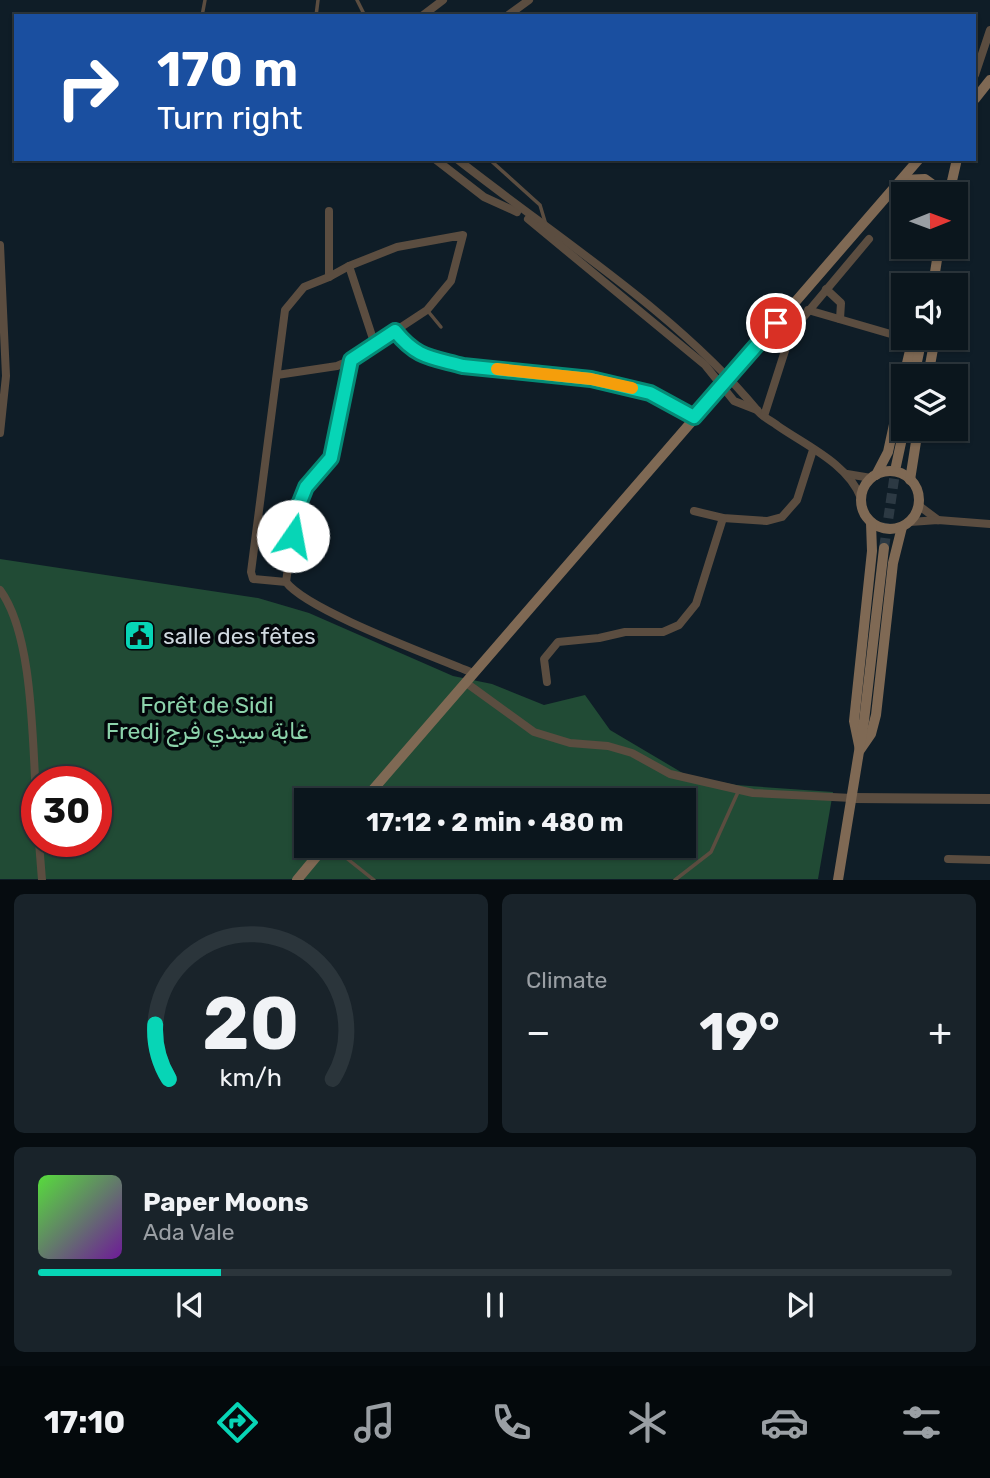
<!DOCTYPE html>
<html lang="en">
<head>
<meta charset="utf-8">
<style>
	body { margin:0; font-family:Rubik,"Noto Naskh Arabic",sans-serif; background:#19232a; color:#f1f3f6; height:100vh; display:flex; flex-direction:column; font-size:26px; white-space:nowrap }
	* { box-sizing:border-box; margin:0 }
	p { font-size:23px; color:#9a9fa4 }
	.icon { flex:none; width:38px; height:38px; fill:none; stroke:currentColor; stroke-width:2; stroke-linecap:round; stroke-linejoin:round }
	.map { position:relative; height:880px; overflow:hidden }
	.panel { display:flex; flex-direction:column; gap:14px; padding:14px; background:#060c10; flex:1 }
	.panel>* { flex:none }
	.banner { position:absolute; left:14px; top:14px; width:962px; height:147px; border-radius:0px; box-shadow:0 2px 5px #0004,0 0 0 2px #2b353b; background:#1a4fa0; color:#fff; overflow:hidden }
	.needle { width:46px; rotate:89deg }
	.tools { position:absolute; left:891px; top:182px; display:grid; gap:14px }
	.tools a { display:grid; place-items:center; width:77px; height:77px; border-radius:0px; background:#0b161d; box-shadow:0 2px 5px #0004,0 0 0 2px #2b353b; font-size:35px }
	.speed { position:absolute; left:21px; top:766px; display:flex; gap:14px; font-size:35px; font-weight:700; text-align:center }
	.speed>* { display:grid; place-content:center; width:91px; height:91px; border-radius:50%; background:#0b161d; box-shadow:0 2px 5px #0004,0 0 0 2px #2b353b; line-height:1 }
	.speed .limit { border:10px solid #d22; background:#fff; color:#111 }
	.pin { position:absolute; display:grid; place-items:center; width:60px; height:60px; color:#fff; margin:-30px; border:4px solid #fff; border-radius:50%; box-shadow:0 2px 7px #0007 }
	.me { position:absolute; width:77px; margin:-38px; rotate:12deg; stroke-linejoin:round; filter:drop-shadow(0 0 5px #0008) }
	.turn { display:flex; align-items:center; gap:24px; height:147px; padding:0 28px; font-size:32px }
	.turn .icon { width:91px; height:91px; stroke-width:2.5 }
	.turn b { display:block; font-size:49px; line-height:60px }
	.big { font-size:52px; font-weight:700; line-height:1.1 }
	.panel .widget { flex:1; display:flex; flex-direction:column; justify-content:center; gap:10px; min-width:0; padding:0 24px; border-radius:10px; background:#19232a }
	.panel .dial { align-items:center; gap:0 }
	.dial svg { height:182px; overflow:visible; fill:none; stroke:#2b353b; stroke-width:7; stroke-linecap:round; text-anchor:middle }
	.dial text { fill:#f1f3f6; stroke:none }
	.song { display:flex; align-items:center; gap:21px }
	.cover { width:84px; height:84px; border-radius:10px; background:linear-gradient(135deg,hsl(110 70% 55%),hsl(280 70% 35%)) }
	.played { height:7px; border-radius:4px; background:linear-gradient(90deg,#07d5b6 20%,#2b353b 20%) }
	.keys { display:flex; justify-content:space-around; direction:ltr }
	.heat { display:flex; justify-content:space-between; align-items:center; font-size:38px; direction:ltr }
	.panel .tiles { flex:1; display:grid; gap:14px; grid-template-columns:1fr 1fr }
	.widget:last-child { grid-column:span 2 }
	.trip { position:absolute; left:294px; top:788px; width:402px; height:70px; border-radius:0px; background:#0b161d; box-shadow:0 2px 5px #0004,0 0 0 2px #2b353b; font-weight:700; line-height:70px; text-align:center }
	.menu { display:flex; height:112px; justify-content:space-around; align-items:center; background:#04090c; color:#9a9fa4 }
	.menu .icon { width:49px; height:49px }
	.menu .current { color:#07d5b6 }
	.menu b { font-size:32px; color:#f1f3f6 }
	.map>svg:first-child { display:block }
	.green { fill:#214b35; fill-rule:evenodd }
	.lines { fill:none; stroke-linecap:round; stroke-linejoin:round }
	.secondary-tunnel { stroke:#2c3943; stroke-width:10; stroke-dasharray:10 5; stroke-linecap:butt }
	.service { stroke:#5b4d40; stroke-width:3.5 }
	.minor { stroke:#5b4d40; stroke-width:8 }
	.tertiary { stroke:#5b4d40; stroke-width:10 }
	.secondary { stroke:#7f6954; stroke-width:10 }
	.route-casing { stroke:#058a76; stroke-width:18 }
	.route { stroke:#07d5b6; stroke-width:12 }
	.slow { stroke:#f59e0b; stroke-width:12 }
	.labels { text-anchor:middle; stroke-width:7; stroke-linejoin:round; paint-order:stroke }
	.poi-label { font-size:23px; fill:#d0d9e0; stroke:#03070b; text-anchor:start }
	.park-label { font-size:23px; fill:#8cd3ab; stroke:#03070b }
</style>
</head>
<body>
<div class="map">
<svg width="990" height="880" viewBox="0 0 990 880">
	<rect width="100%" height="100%" fill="#0f1d27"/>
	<path class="green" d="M0,559L258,598L309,613L453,676L492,684L544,705L585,695L610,730L686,775L736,785L833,792L818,879H0ZM37,782H96V842H37ZM306,800H684V845H306Z"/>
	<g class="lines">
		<polyline class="secondary-tunnel" points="884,548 896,466"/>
		<g class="service">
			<polyline points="357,0 365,16"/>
			<polyline points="202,16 205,0"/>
			<polyline points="316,16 318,0"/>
			<polyline points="489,159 540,205 546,225"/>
			<polyline points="427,310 441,327"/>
			<polyline points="330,845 374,880"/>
			<polyline points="675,880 711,852 738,792"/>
		</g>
		<g class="minor">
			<polyline points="422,16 443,0"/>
			<polyline points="507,16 529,0"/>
			<polyline points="975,75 990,30"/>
			<polyline points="435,159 484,197 517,212"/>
			<path d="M457,159C556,237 678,314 757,410C762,417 772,421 778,426C807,446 848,464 861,498"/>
			<polyline points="329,211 329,277"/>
			<polyline points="528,219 705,365 734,401 757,410"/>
			<polyline points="0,245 6,376 0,433"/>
			<polyline points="349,266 375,345"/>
			<polyline points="826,289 841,303 840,319"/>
			<polyline points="808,310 901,337"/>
			<polyline points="395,331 411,351 424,355 462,366 591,379 650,392 694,417"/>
			<path d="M277,375L337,366L351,360L427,310L451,281L463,235L397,247L349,266L329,277L304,287L285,310L251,572L253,579L286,582C308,611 433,656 473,673"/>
			<polyline points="764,416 791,332 869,239"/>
			<polyline points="847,474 871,478"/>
			<polyline points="918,505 938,520"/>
			<polyline points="694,511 723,518 767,521 782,517 797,500 813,450"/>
			<polyline points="910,522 938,520 990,524"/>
			<polyline points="286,582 296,512 306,487 331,458 351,360"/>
			<path d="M0,590C35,637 32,751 37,811"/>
			<polyline points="465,682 534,732 570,743 608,746 632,753 670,774 753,793 852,798"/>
			<polyline points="547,682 544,659 558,642 599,638 625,632 663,632 679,625 696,604 723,518"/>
			<polyline points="39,842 42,880"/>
			<polyline points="948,859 990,860"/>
		</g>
		<polyline class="tertiary" points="852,798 990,799"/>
		<g class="secondary">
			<polyline points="975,99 990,80"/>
			<polyline points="902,180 925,179 946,194"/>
			<polyline points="949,194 957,159"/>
			<polyline points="933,285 939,247"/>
			<polyline points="904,376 913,338"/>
			<polyline points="914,376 922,338"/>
			<polyline points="928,376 935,338"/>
			<polyline points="896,466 904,429"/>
			<circle cx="890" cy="500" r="29"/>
			<polyline points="876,475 888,452 903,383"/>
			<polyline points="910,480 918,429"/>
			<polyline points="871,523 872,551 854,721 860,750 871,734 876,715 893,563 902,527"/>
			<polyline points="364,800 919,159"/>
			<polyline points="297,880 326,845"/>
			<polyline points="838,880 864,721 884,548"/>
		</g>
	</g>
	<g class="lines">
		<defs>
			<path id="route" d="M293,536L296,512L306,487L331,458L351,360L395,331C417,358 430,357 463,366L591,379L650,393L694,417L776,323"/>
		</defs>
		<use href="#route" class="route-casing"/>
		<use href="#route" class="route"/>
		<polyline class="slow" points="497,369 591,379 632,388"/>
	</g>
	<defs>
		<symbol id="civic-square" viewBox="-11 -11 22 22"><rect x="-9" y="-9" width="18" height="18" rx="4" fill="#07d5b6" stroke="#03070b"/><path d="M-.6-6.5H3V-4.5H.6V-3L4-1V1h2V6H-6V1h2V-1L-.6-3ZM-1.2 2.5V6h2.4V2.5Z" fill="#111"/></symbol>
	</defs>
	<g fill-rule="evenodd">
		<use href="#civic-square" x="122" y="618" width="35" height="35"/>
	</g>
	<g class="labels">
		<g class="poi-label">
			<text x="163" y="644">salle des fêtes</text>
		</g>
		<g class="park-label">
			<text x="207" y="713">Forêt de Sidi<tspan x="207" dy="26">Fredj غابة سيدي فرج</tspan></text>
		</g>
	</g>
</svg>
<div class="tools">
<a><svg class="needle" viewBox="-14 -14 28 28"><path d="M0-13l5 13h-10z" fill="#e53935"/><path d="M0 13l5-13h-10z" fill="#9a9fa4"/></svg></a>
<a><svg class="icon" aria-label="sound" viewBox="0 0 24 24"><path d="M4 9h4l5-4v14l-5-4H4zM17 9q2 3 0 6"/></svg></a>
<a><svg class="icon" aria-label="layers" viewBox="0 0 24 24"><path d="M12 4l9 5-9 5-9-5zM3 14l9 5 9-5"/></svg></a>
</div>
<div class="speed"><div class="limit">30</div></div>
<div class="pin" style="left:776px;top:323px;background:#d93025"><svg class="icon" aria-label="arrive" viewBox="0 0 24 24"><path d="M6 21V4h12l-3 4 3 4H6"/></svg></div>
<svg class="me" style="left:293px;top:536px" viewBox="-20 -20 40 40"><circle r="19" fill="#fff"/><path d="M0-13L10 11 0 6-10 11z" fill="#07d5b6"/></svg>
<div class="trip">17:12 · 2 min · 480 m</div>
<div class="banner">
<div class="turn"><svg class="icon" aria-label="right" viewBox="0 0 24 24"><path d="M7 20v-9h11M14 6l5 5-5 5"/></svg><div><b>170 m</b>Turn right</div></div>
</div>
</div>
<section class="panel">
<div class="tiles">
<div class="widget dial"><svg viewBox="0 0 100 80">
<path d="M14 69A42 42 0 1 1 86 69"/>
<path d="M14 69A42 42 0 0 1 8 45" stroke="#07d5b6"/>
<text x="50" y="56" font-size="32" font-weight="700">20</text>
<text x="50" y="72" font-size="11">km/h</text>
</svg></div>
<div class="widget"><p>Climate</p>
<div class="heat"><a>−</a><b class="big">19°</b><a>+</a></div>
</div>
<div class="widget">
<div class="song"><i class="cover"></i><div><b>Paper Moons</b><p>Ada Vale</p></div></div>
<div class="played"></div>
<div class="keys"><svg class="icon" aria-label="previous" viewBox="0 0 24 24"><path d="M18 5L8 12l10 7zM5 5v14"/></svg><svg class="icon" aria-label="pause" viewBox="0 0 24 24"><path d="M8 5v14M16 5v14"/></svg><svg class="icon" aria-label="next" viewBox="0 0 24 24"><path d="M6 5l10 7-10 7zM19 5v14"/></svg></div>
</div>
</div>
</section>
<nav class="menu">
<b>17:10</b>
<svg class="icon current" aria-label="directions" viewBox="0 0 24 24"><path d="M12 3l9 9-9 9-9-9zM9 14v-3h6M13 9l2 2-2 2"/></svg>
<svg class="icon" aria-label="music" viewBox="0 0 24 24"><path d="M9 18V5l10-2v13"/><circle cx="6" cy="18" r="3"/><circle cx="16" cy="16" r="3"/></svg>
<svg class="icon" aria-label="phone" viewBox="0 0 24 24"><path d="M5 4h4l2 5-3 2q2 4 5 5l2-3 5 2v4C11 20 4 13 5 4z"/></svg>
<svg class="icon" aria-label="climate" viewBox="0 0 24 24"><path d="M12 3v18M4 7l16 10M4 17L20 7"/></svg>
<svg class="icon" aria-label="car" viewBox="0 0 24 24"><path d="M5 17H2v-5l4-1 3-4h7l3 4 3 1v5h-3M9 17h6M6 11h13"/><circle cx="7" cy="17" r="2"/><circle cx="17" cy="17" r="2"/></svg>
<svg class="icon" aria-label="filters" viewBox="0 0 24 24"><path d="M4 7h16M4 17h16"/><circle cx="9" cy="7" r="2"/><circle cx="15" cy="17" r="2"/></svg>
</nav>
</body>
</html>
